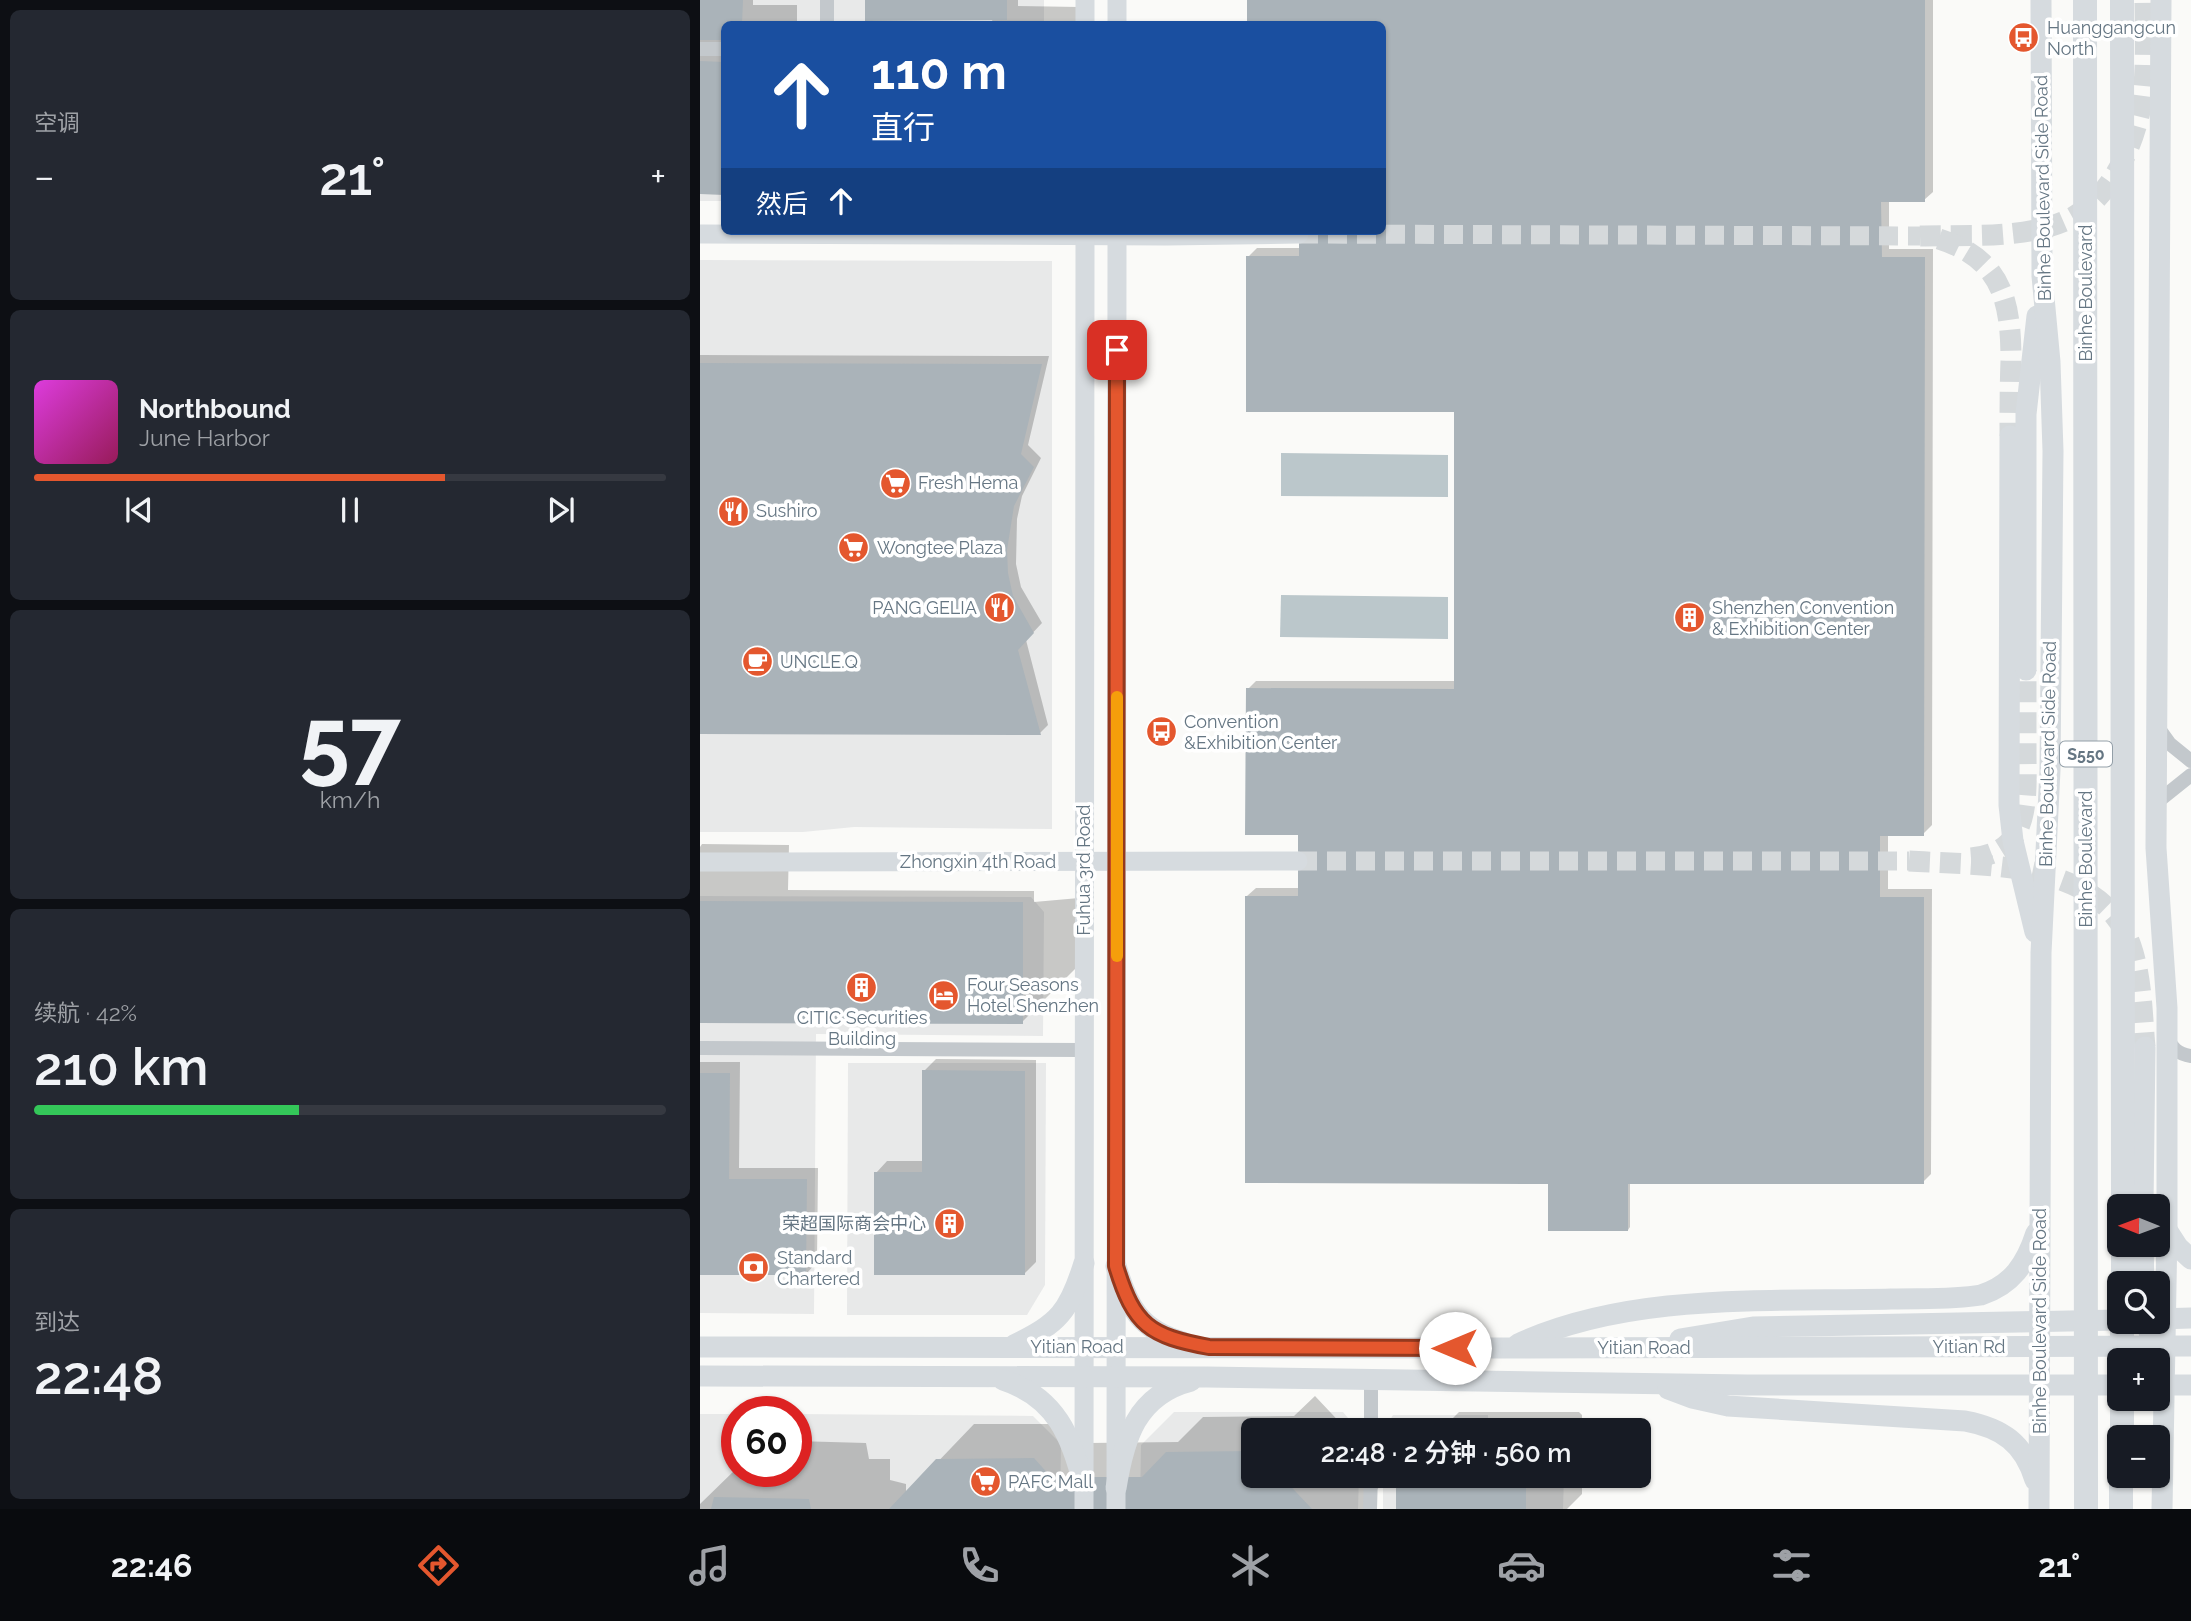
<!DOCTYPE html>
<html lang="zh">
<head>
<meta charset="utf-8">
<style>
	body { margin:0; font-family:Raleway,"Noto Sans SC",sans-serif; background:#242831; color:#f1f3f6; height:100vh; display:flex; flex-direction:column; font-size:26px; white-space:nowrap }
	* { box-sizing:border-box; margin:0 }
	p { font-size:23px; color:#9ea1a6 }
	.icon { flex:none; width:38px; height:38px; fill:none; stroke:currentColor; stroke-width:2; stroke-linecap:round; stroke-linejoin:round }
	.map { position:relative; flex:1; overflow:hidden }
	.drawer { display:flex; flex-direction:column; gap:10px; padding:10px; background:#0d0f14; width:700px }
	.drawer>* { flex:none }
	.hud { position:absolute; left:21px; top:21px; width:665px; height:214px; border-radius:10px; box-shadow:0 2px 5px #0004; background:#1a4fa0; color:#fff; overflow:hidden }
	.needle { width:46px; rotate:271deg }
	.controls { position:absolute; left:1407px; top:1194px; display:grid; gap:14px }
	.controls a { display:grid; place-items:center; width:63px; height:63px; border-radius:10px; background:#171b24; box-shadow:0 2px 5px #0004; font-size:35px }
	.speed { position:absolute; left:21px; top:1396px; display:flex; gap:14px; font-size:35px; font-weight:700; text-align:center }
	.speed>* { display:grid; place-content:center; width:91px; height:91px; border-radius:50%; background:#171b24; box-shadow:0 2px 5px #0004; line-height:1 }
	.speed .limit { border:10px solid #d22; background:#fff; color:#111 }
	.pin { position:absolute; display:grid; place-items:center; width:60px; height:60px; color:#fff; margin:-30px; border-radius:14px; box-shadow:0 4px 10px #0006 }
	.me { position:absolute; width:77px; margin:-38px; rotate:270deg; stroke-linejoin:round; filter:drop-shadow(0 0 5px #0008) }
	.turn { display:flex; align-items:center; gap:24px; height:147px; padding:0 35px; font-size:32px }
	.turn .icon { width:91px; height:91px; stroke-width:2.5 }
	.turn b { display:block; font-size:49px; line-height:60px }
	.then { display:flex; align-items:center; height:66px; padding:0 35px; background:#0003; gap:14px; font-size:26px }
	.big { font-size:52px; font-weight:600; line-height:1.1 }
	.drawer .card { flex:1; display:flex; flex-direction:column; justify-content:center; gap:10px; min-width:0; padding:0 24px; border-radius:10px; background:#242831 }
	.drawer .dial { align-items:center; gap:0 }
	.dial b { font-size:91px; line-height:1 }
	.song { display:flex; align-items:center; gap:21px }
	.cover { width:84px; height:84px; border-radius:10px; background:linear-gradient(135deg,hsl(300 70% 55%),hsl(330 70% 35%)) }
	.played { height:7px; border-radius:4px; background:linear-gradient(90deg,#e4572e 65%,#363941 65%) }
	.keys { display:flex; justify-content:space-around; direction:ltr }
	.heat { display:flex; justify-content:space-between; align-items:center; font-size:38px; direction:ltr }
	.charge { height:10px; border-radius:5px; background:linear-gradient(90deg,#34c759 42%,#363941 0) }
	.trip { position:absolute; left:541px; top:1418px; width:410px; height:70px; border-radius:10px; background:#171b24; box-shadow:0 2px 5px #0004; font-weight:600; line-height:70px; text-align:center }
	.dock { display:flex; height:112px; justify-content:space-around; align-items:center; background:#090b0e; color:#9ea1a6 }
	.dock .icon { width:49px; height:49px }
	.dock .current { color:#e4572e }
	.dock b { font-size:32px; color:#f1f3f6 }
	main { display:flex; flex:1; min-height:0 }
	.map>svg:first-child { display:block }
	.built { fill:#e8e9e9 }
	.water { fill:#bbc7cb }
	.shadow { fill:#0003 }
	.building { fill:#aab3b9 }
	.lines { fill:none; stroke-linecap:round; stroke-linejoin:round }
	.secondary-tunnel { stroke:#d5d9db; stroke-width:19; stroke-dasharray:19 10; stroke-linecap:butt }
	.primary-tunnel { stroke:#d5d9db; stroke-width:21; stroke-dasharray:21 10; stroke-linecap:butt }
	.street { stroke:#c3c8cc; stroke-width:14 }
	.secondary { stroke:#d6dbdf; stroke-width:19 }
	.primary { stroke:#d6dbdf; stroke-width:21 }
	.highway { stroke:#d6dbdf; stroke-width:24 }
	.route-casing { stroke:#94391e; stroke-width:18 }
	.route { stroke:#e4572e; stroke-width:12 }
	.slow { stroke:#f59e0b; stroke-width:12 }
	.labels { text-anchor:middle; stroke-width:7; stroke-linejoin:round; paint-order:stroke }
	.shield { fill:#fff; stroke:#939fa8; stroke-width:2 }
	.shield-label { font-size:16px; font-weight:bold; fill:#657683 }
	.poi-label { font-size:18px; fill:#657683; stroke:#fff; text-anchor:start }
	.street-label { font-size:18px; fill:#657683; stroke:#fff }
</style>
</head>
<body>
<main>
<section class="drawer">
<div class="card"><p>空调</p>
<div class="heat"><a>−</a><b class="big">21°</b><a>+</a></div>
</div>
<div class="card">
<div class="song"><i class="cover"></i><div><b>Northbound</b><p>June Harbor</p></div></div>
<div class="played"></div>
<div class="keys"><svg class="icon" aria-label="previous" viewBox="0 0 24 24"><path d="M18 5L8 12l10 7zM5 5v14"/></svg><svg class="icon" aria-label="pause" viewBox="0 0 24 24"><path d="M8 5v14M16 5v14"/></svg><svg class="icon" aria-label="next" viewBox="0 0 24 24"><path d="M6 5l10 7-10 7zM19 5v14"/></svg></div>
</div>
<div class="card dial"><b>57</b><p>km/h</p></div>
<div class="card"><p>续航 · 42%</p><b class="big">210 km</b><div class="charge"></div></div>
<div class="card"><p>到达</p><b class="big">22:48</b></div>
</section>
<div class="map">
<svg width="1491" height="1509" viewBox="0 0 1491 1509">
	<rect width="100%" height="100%" fill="#fafaf8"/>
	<g class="built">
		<polygon points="0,0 344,0 344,24 24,24 24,201 0,201"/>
		<polygon points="0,260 352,261 352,829 154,827 103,832 0,832"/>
		<polygon points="0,896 331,897 344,912 343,1036 116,1034 114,1314 0,1313"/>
		<polygon points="148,1063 346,1063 345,1285 327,1315 147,1315"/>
		<polygon points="474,1412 643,1412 658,1430 553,1430 553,1475 659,1475 658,1509 440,1509 441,1445"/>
		<polygon points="0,1414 37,1414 37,1472 96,1472 96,1414 333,1416 361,1444 360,1509 0,1509"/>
		<polygon points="693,1415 788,1415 788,1430 684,1430"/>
		<polygon points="683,1475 864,1475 863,1509 683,1509"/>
	</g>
	<g class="water">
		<polygon points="581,453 748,455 748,497 581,496"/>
		<polygon points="581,595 748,597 748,639 580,637"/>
	</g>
	<g class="shadow">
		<polygon points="0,0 53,0 53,5 97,5 97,24 24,24 24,193 0,193"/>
		<polygon points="166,0 318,0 318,6 380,7 380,24 288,24 294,19"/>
		<polygon points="549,0 1233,0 1233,192 1224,200 1189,200 1189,249 1233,249 1232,825 1223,834 1188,834 1188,889 1232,889 1231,1174 1223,1182 930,1182 930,1227 928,1230 850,1184 547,896 556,888 600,888 600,833 548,689 556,681 755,681 756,410 548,257 557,248 601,248 682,231 682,24 549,24"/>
		<polygon points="0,355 349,356 328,445 341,458 322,496 317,519 316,564 321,587 342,623 326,640 348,725 340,733 0,732"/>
		<polygon points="2,844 89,845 88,890 334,891 334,902 379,898 379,965 322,1022 0,1021 0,847"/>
		<polygon points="236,1059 336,1060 336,1262 324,1274 176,1173 187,1161 224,1161 224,1071"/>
		<polygon points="0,1062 40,1062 39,1168 118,1168 117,1262 106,1274 0,1273"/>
		<polygon points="615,1396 647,1430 553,1430 553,1475 690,1475 665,1503 666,1509 0,1509 0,1504 37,1468 37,1472 96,1472 96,1441 166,1443 169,1459 190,1459 190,1480 206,1484 206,1495 274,1424 370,1424 387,1443 478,1442 503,1417 594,1416"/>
		<polygon points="759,1412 879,1412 882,1415 882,1430 741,1430"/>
		<polygon points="697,1475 882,1475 882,1494 867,1509 697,1509"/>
	</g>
	<g class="building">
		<polygon points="0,0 43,0 42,24 24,24 24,40 0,40"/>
		<polygon points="165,0 307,0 307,20 165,21"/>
		<polygon points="547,0 1225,0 1225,202 1181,202 1182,257 1225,257 1224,836 1180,836 1180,897 1224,897 1224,1184 928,1184 928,1231 848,1231 848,1184 545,1183 545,896 598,896 598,835 545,835 546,688 754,689 754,412 546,412 546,256 599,256 599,231 682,231 682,24 547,24"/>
		<polygon points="0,61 24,62 24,195 0,194"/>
		<polygon points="0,363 342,364 321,454 334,467 314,506 307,550 308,573 313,596 334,633 318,650 341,735 0,734"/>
		<polygon points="0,901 323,902 323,1024 0,1023"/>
		<polygon points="222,1070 325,1071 325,1275 174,1275 174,1172 222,1172"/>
		<polygon points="0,1073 30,1073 29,1179 107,1179 106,1275 0,1275"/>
		<polygon points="553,1451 553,1475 580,1475 612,1509 189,1509 236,1459 334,1458 351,1477 442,1477 466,1452"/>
		<rect x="696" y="1475" width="130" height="34"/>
		<polygon points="14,1497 109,1499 111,1509 11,1509"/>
	</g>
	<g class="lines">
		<g class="secondary-tunnel">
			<polyline points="599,234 1220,236"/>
			<polyline points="598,861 1209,861"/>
		</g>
		<g class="primary-tunnel">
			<path d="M1220,236C1262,235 1307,238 1348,227C1404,213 1432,155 1442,102C1447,69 1445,33 1445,0"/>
			<path d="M1239,239C1302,259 1311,301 1311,361C1310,386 1310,411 1310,436"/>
			<path d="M1271,858C1332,853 1326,798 1326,752C1326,725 1326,697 1326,670"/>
			<path d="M1209,861C1283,866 1401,859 1431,946C1442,978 1442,1014 1445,1047"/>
		</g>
		<g class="street">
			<polyline points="127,24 127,0"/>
			<polyline points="0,49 24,49"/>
			<polyline points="1457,726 1470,744 1491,761"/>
			<polyline points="1456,803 1491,775"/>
			<path d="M1467,1036C1471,1048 1478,1054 1491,1056"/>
			<polyline points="0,1048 384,1050"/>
			<polyline points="671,1430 671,1378"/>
			<polyline points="670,1509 671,1475"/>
		</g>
		<g class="secondary">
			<polyline points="385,24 385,0"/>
			<polyline points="417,24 417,0"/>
			<polyline points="0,234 467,236 599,234"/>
			<polyline points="0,862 598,861"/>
			<polyline points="384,1509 385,231"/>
			<polyline points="416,1509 417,231"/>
		</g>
		<g class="primary">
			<polyline points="1461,0 1456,848 1467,1008 1467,1230 1462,1509"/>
			<polyline points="1310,436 1309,805 1313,841 1335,932"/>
			<polyline points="1326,670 1326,414 1337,316"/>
			<polyline points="1443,1206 1445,1047"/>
			<polyline points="1467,1230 1478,1247 1491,1259"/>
			<polyline points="1443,1244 1444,1283"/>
			<path d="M416,1266C428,1307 440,1330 483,1342"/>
			<polyline points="1458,1319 1491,1318"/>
			<polyline points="1448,1321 1452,1358"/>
			<polyline points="980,1339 1053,1327 1419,1320"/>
			<path d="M818,1344C930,1292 1070,1302 1191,1299C1221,1298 1252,1300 1281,1295C1312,1285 1326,1264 1336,1233"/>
			<path d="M314,1345C359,1323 369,1312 384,1263"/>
			<polyline points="0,1347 810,1348 1491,1346"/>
			<polyline points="0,1376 507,1377 1047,1385 1419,1385"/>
			<path d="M303,1380C356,1397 372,1437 384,1487"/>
			<polyline points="1458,1385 1491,1385"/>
			<path d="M968,1389L992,1398L1028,1406L1265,1421C1302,1428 1324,1443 1335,1480"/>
			<path d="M416,1488C424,1439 436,1395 491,1381"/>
			<polyline points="1339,1509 1341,953 1350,770 1353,451 1350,362 1342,276 1341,0"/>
		</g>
		<g class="highway">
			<polyline points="1385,0 1386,1509"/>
			<polyline points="1422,0 1423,1206"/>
			<polyline points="1423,1283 1423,1244"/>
			<polyline points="1422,1360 1422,1321"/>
			<polyline points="1422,1437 1422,1398"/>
			<polyline points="1421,1509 1421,1475"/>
		</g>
	</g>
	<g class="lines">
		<defs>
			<path id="route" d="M417,350L416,1266C434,1326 450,1336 509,1347L755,1348"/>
		</defs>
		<use href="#route" class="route-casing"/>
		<use href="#route" class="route"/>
		<polyline class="slow" points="417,956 417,697"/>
	</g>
	<defs>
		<symbol id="bus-disc" viewBox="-11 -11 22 22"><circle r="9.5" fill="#e4572e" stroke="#fff"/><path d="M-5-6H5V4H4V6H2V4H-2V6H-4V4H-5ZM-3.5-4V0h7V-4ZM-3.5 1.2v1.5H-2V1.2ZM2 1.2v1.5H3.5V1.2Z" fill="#fff"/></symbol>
		<symbol id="supermarket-disc" viewBox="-11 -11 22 22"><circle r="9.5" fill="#e4572e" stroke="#fff"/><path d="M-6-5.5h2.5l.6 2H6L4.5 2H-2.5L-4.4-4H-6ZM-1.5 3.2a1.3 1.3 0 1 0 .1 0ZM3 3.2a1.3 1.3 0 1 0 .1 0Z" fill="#fff"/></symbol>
		<symbol id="restaurant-disc" viewBox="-11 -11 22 22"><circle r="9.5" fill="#e4572e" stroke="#fff"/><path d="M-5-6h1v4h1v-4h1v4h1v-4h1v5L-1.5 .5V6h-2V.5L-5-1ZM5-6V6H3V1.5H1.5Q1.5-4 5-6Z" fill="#fff"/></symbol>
		<symbol id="building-disc" viewBox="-11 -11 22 22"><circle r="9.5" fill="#e4572e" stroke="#fff"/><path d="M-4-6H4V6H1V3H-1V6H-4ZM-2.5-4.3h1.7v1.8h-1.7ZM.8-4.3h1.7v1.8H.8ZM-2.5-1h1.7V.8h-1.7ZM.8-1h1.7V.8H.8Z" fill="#fff"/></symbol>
		<symbol id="cafe-disc" viewBox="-11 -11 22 22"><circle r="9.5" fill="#e4572e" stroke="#fff"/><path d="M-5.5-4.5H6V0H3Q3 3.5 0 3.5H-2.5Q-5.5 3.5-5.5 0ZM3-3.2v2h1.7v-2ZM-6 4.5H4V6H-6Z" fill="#fff"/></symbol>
		<symbol id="hotel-disc" viewBox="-11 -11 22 22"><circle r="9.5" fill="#e4572e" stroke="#fff"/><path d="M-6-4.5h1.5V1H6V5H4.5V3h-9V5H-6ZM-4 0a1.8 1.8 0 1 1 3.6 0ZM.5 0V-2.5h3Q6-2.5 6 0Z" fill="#fff"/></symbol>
		<symbol id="bank-disc" viewBox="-11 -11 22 22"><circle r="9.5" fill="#e4572e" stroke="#fff"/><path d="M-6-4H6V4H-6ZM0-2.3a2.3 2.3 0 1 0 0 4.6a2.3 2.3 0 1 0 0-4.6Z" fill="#fff"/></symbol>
	</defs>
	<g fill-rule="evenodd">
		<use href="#bus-disc" x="1306" y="20" width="35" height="35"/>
		<use href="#supermarket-disc" x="178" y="466" width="35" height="35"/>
		<use href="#restaurant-disc" x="16" y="494" width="35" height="35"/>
		<use href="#supermarket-disc" x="136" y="530" width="35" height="35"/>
		<use href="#restaurant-disc" x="282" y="590" width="35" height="35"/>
		<use href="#building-disc" x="972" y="600" width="35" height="35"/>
		<use href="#cafe-disc" x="40" y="644" width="35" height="35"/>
		<use href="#bus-disc" x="444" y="714" width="35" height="35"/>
		<use href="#building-disc" x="144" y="970" width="35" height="35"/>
		<use href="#hotel-disc" x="226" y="978" width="35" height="35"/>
		<use href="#building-disc" x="232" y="1206" width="35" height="35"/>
		<use href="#bank-disc" x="36" y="1250" width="35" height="35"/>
		<use href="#supermarket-disc" x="268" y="1464" width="35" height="35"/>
	</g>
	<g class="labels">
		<rect class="shield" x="1360" y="741.5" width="52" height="25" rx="5"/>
		<g class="shield-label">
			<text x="1386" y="760">S550</text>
		</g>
		<g class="poi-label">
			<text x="1347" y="34">Huanggangcun<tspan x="1347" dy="21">North</tspan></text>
			<text x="218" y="489">Fresh Hema</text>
			<text x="56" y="517">Sushiro</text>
			<text x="177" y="554">Wongtee Plaza</text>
			<text x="277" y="614" text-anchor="end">PANG GELIA</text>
			<text x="1012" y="614">Shenzhen Convention<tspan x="1012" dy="21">&amp; Exhibition Center</tspan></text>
			<text x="80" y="668">UNCLE.Q</text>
			<text x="484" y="728">Convention<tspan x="484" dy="21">&amp;Exhibition Center</tspan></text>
			<text x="267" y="991">Four Seasons<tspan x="267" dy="21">Hotel Shenzhen</tspan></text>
			<text x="162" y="1024" text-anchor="middle">CITIC Securities<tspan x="162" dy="21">Building</tspan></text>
			<text x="226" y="1230" text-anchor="end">荣超国际商会中心</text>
			<text x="77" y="1264">Standard<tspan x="77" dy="21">Chartered</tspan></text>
			<text x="308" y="1488">PAFC Mall</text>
		</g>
		<g class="street-label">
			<text transform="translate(1343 188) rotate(-91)" y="6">Binhe Boulevard Side Road</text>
			<text transform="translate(1386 293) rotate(-90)" y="6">Binhe Boulevard</text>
			<text transform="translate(1348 754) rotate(-89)" y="6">Binhe Boulevard Side Road</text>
			<text transform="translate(1386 859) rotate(-90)" y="6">Binhe Boulevard</text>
			<text x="278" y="868">Zhongxin 4th Road</text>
			<text transform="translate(384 870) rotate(-90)" y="6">Fuhua 3rd Road</text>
			<text transform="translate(1340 1321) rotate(-90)" y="6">Binhe Boulevard Side Road</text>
			<text x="377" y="1353">Yitian Road</text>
			<text x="1269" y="1353">Yitian Rd</text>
			<text x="944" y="1354">Yitian Road</text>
		</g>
	</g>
</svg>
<div class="controls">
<a><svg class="needle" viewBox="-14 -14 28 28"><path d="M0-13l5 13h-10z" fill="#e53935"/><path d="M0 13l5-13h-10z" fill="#9ea1a6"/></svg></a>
<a><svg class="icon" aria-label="search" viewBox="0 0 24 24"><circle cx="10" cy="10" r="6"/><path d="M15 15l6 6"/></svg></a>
<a>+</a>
<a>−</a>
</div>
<div class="speed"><div class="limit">60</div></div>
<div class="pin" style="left:417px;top:350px;background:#d93025"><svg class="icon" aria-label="arrive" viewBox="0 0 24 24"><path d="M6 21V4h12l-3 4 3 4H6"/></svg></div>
<svg class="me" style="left:755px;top:1348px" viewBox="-20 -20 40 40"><circle r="19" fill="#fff"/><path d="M0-13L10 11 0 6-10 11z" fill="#e4572e"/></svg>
<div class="trip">22:48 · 2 分钟 · 560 m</div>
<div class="hud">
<div class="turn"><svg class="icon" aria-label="ahead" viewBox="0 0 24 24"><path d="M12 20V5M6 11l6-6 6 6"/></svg><div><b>110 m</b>直行</div></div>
<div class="then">然后<svg class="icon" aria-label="ahead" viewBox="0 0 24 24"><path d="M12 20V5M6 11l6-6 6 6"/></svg></div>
</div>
</div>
</main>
<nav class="dock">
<b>22:46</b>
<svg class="icon current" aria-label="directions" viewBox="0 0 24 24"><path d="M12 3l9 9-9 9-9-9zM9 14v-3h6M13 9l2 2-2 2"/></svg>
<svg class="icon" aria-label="music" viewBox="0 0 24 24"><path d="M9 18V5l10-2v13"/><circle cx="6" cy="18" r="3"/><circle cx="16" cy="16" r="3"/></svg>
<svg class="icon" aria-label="phone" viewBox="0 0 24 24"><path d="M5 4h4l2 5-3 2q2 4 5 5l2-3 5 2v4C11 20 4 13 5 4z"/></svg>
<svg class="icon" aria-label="climate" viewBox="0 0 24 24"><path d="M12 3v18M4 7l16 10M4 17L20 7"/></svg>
<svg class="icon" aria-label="car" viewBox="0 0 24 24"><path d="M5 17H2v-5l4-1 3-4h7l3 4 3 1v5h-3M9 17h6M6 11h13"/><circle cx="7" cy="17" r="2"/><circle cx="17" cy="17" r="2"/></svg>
<svg class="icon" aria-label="filters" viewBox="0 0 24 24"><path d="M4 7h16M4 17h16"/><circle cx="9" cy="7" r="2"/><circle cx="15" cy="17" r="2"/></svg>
<b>21°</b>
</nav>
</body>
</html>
